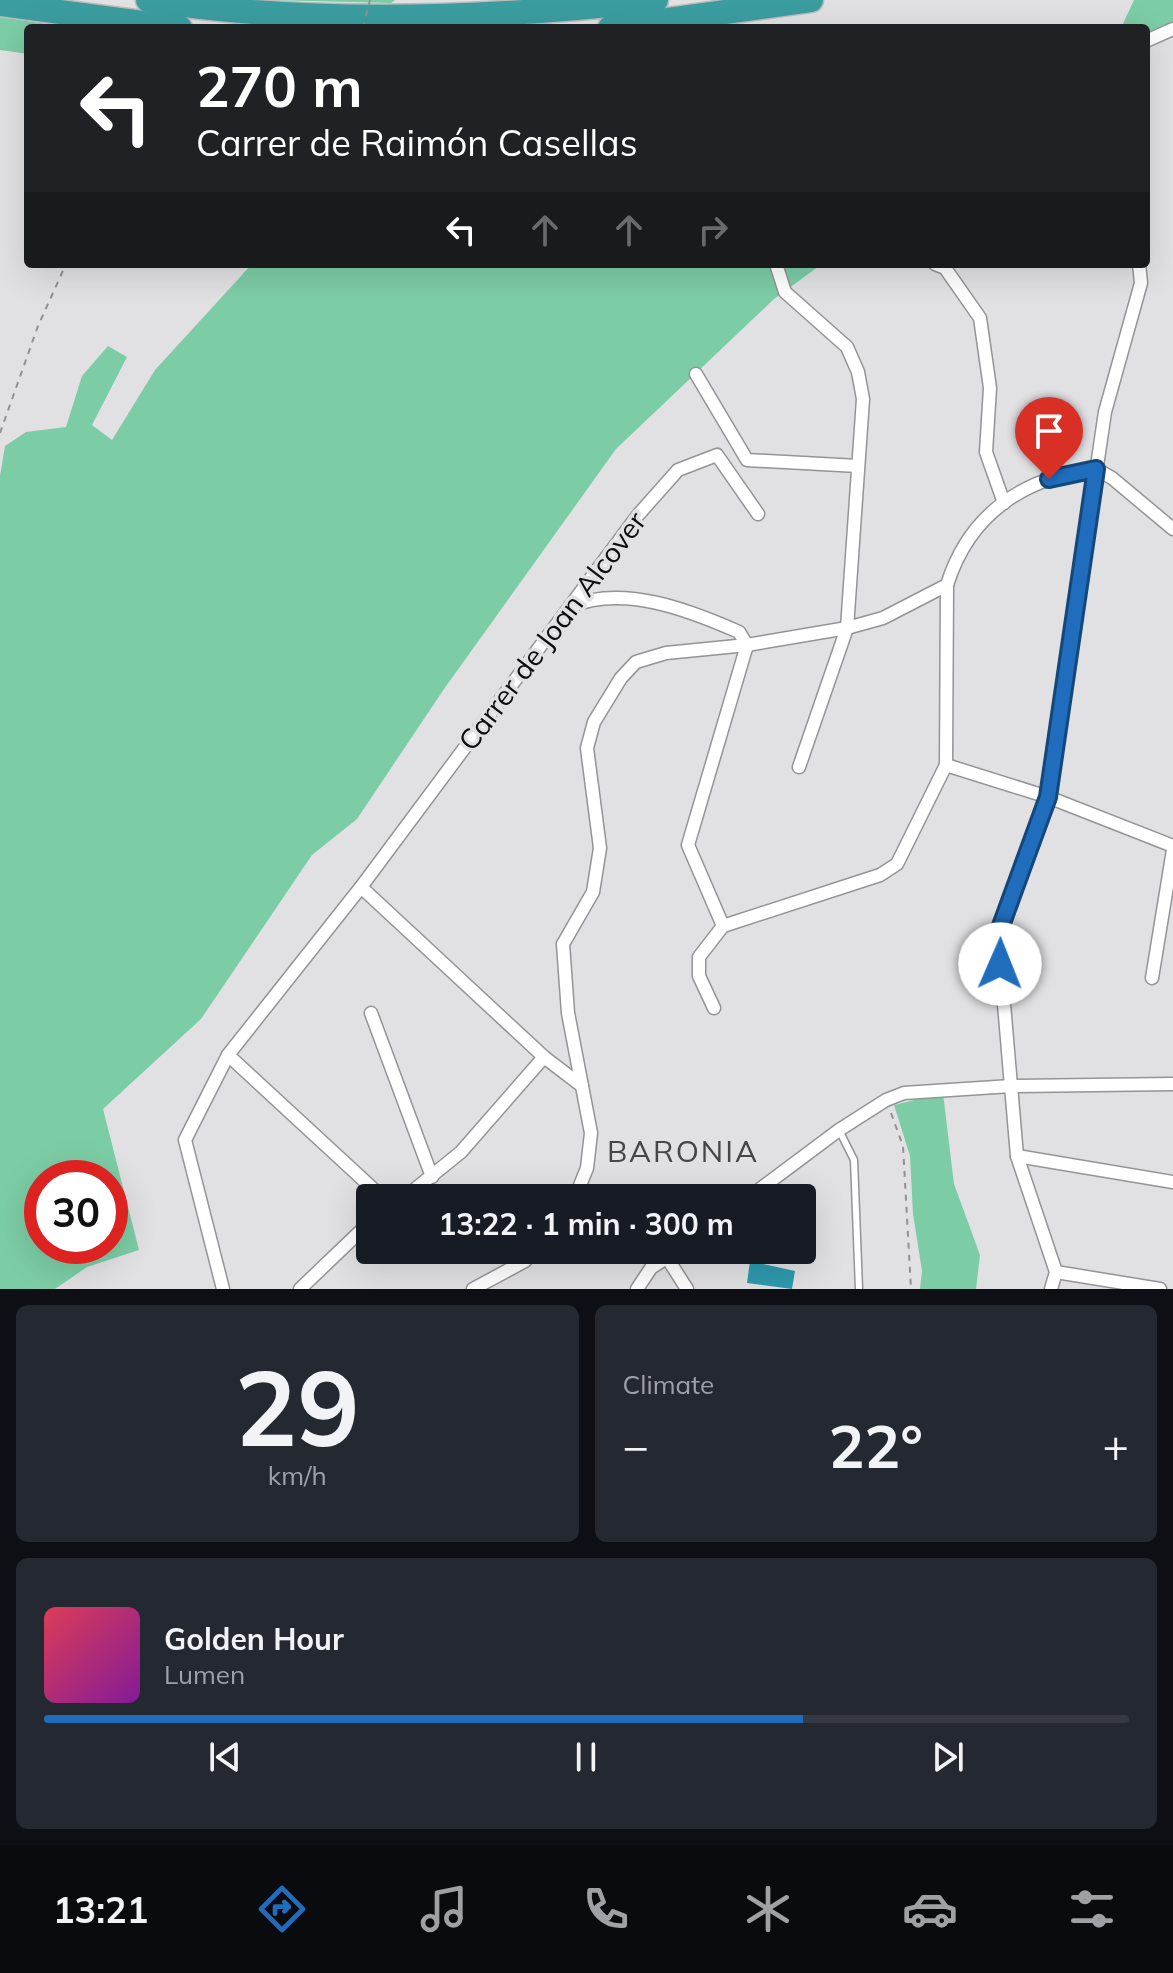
<!DOCTYPE html>
<html lang="en">
<head>
<meta charset="utf-8">
<style>
	body { margin:0; font-family:Mulish,sans-serif; background:#242831; color:#f1f3f6; height:100vh; display:flex; flex-direction:column; font-size:30px; white-space:nowrap }
	* { box-sizing:border-box; margin:0 }
	p { font-size:26px; color:#9ea1a6 }
	.icon { flex:none; width:44px; height:44px; fill:none; stroke:currentColor; stroke-width:2; stroke-linecap:round; stroke-linejoin:round }
	.map { position:relative; height:1289px; overflow:hidden }
	.panel { display:flex; flex-direction:column; gap:16px; padding:16px; background:#0d0f14; flex:1 }
	.panel>* { flex:none }
	.top-card { position:absolute; left:24px; top:24px; width:1126px; height:244px; border-radius:8px; box-shadow:0 8px 32px #0002; background:#202124; color:#fff; overflow:hidden }
	.speed { position:absolute; left:24px; top:1160px; display:flex; gap:16px; font-size:40px; font-weight:700; text-align:center }
	.speed>* { display:grid; place-content:center; width:104px; height:104px; border-radius:50%; background:#171b24; box-shadow:0 8px 32px #0002; line-height:1 }
	.speed .limit { border:12px solid #d22; background:#fff; color:#111 }
	.pin { position:absolute; display:grid; place-items:center; width:68px; height:68px; color:#fff; margin:-82px -34px; border-radius:50% 50% 50% 0; rotate:-45deg; box-shadow:0 0 8px #0007 }
	.pin .icon { rotate:45deg }
	.me { position:absolute; width:88px; margin:-44px; rotate:1deg; stroke-linejoin:round; filter:drop-shadow(0 0 6px #0008) }
	.turn { display:flex; align-items:center; gap:28px; height:168px; padding:0 40px; font-size:36px }
	.turn .icon { width:104px; height:104px; stroke-width:2.5 }
	.turn b { display:block; font-size:56px; line-height:68px }
	.lanes { display:flex; align-items:center; height:76px; padding:0 40px; background:#0003; justify-content:center; gap:40px; direction:ltr }
	.lanes .off { opacity:.35 }
	.big { font-size:60px; font-weight:700; line-height:1.1 }
	.panel .card { flex:1; display:flex; flex-direction:column; justify-content:center; gap:12px; min-width:0; padding:0 28px; border-radius:12px; background:#242831 }
	.panel .dial { align-items:center; gap:0 }
	.dial b { font-size:104px; line-height:1 }
	.song { display:flex; align-items:center; gap:24px }
	.cover { width:96px; height:96px; border-radius:12px; background:linear-gradient(135deg,hsl(350 70% 55%),hsl(290 70% 35%)) }
	.played { height:8px; border-radius:4px; background:linear-gradient(90deg,#1f6dbc 70%,#363941 70%) }
	.keys { display:flex; justify-content:space-around; direction:ltr }
	.heat { display:flex; justify-content:space-between; align-items:center; font-size:44px; direction:ltr }
	.panel .tiles { flex:1; display:grid; gap:16px; grid-template-columns:1fr 1fr }
	.card:last-child { grid-column:span 2 }
	.trip { position:absolute; left:356px; top:1184px; width:460px; height:80px; border-radius:8px; background:#171b24; box-shadow:0 8px 32px #0002; font-weight:700; line-height:80px; text-align:center }
	.tabs { display:flex; height:128px; justify-content:space-around; align-items:center; background:#090b0e; color:#9ea1a6 }
	.tabs .icon { width:56px; height:56px }
	.tabs .selected { color:#1f6dbc }
	.tabs b { font-size:36px; color:#f1f3f6 }
	.map>svg:first-child { display:block }
	.green { fill:#7ccda6; fill-rule:evenodd }
	.water { fill:#2e9aae }
	.lines { fill:none; stroke-linecap:round; stroke-linejoin:round }
	.lane-casing { stroke:#949396; stroke-width:9 }
	.street-casing { stroke:#949396; stroke-width:15 }
	.highway-casing { stroke:#bbb; stroke-width:27 }
	.path { stroke:#919193; stroke-width:2; stroke-dasharray:6 6; stroke-linecap:butt }
	.lane { stroke:#fff; stroke-width:6 }
	.street { stroke:#fff; stroke-width:12 }
	.highway { stroke:#3b9da0; stroke-width:24 }
	.path-bridge { stroke:#919193; stroke-width:2; stroke-dasharray:6 6; stroke-linecap:butt }
	.route-casing { stroke:#14477a; stroke-width:20 }
	.route { stroke:#1f6dbc; stroke-width:14 }
	.labels { text-anchor:middle; stroke-width:7; stroke-linejoin:round; paint-order:stroke }
	.street-label { font-size:28px; fill:#0c0c0d; stroke:#e1e0e3 }
	.neighbourhood-label { font-size:30px; letter-spacing:2px; fill:#464548; stroke:#e1e0e3 }
</style>
</head>
<body>
<div class="map">
<svg width="1173" height="1289" viewBox="0 0 1173 1289">
	<rect width="100%" height="100%" fill="#e1e0e3"/>
	<g class="green">
		<polygon points="269,0 395,0 391,3"/>
		<polygon points="1134,0 1173,0 1173,22 1146,33 1146,28 1121,28"/>
		<polygon points="0,17 73,28 28,28 28,54 0,50"/>
		<path d="M252,264H822L774,299L616,449L444,689L357,819L312,855L201,1019L103,1109L139,1250L87,1267L55,1289H0V476L5,446L26,432L66,427L82,376L108,346L127,357L92,425L112,440L155,370ZM42,1178H110V1246H42Z"/>
		<polygon points="943,1093 954,1184 980,1255 976,1289 920,1289 922,1271 913,1214 910,1156 894,1105"/>
	</g>
	<polygon class="water" points="750,1261 795,1271 792,1289 747,1283"/>
	<g class="lines">
		<defs>
			<polyline id="lane" points="839,1130 854,1160 859,1289"/>
			<g id="street">
				<polyline points="1146,41 1173,29"/>
				<polyline points="776,264 785,292 847,347 858,372 863,399 847,628 799,767"/>
				<polyline points="935,264 945,268 980,318 990,388 986,452 1004,503"/>
				<polyline points="696,374 747,460 858,466"/>
				<polyline points="1096,469 1112,478 1173,529"/>
				<path d="M570,607C623,584 689,610 739,632L747,645L688,845L723,926"/>
				<polyline points="946,765 1048,797 1173,846"/>
				<polyline points="361,887 544,1057 582,1086"/>
				<polyline points="1152,978 1173,850"/>
				<polyline points="714,1008 699,976 699,957 723,926 880,875 897,864 946,765 947,585"/>
				<polyline points="371,1013 432,1177"/>
				<polyline points="228,1055 383,1198"/>
				<polyline points="1017,1156 1173,1182"/>
				<polyline points="404,1198 461,1152 544,1057"/>
				<path d="M575,1198L587,1168L591,1133L568,1013L563,944L593,892L600,848L587,748L594,722L621,678L636,662L666,653L747,645L847,628L883,618L947,585C969,514 1024,477 1096,469"/>
				<polyline points="748,1198 839,1130 886,1100 904,1093 1011,1086 1173,1084"/>
				<polyline points="662,1250 687,1289"/>
				<polyline points="1056,1272 1160,1289"/>
				<polyline points="223,1289 185,1140 228,1055 361,887 638,515 678,470 717,455 758,514"/>
				<polyline points="300,1289 370,1222"/>
				<polyline points="473,1289 525,1261 534,1250"/>
				<polyline points="637,1289 651,1268 678,1250"/>
				<polyline points="1051,1289 1056,1272 1017,1156 998,934 1048,797 1105,412 1141,283 1139,264"/>
			</g>
			<g id="highway">
				<path d="M148,0C314,26 490,19 656,0"/>
				<polyline points="0,4 180,28"/>
				<polyline points="610,28 811,0"/>
			</g>
		</defs>
		<use href="#lane" class="lane-casing"/>
		<use href="#street" class="street-casing"/>
		<use href="#highway" class="highway-casing"/>
		<g class="path">
			<polyline points="0,433 38,326 66,264"/>
			<polyline points="891,1113 903,1146 911,1289"/>
		</g>
		<use href="#lane" class="lane"/>
		<use href="#street" class="street"/>
		<use href="#highway" class="highway"/>
		<polyline class="path-bridge" points="363,28 370,0"/>
	</g>
	<g class="lines">
		<defs>
			<polyline id="route" points="1000,964 998,934 1048,797 1096,469 1049,479"/>
		</defs>
		<use href="#route" class="route-casing"/>
		<use href="#route" class="route"/>
	</g>
	<g class="labels">
		<g class="street-label">
			<text transform="translate(552 631) rotate(-53)" y="10">Carrer de Joan Alcover</text>
		</g>
		<g class="neighbourhood-label">
			<text x="683" y="1162">BARONIA</text>
		</g>
	</g>
</svg>
<div class="speed"><div class="limit">30</div></div>
<div class="pin" style="left:1049px;top:479px;background:#d93025"><svg class="icon" aria-label="arrive" viewBox="0 0 24 24"><path d="M6 21V4h12l-3 4 3 4H6"/></svg></div>
<svg class="me" style="left:1000px;top:964px" viewBox="-20 -20 40 40"><circle r="19" fill="#fff"/><path d="M0-13L10 11 0 6-10 11z" fill="#1f6dbc"/></svg>
<div class="trip">13:22 · 1 min · 300 m</div>
<div class="top-card">
<div class="turn"><svg class="icon" aria-label="left" viewBox="0 0 24 24"><path d="M17 20v-9H6M10 6l-5 5 5 5"/></svg><div><b>270 m</b>Carrer de Raimón Casellas</div></div>
<div class="lanes"><svg class="icon" aria-label="left" viewBox="0 0 24 24"><path d="M17 20v-9H6M10 6l-5 5 5 5"/></svg><svg class="icon off" aria-label="ahead" viewBox="0 0 24 24"><path d="M12 20V5M6 11l6-6 6 6"/></svg><svg class="icon off" aria-label="ahead" viewBox="0 0 24 24"><path d="M12 20V5M6 11l6-6 6 6"/></svg><svg class="icon off" aria-label="right" viewBox="0 0 24 24"><path d="M7 20v-9h11M14 6l5 5-5 5"/></svg></div>
</div>
</div>
<section class="panel">
<div class="tiles">
<div class="card dial"><b>29</b><p>km/h</p></div>
<div class="card"><p>Climate</p>
<div class="heat"><a>−</a><b class="big">22°</b><a>+</a></div>
</div>
<div class="card">
<div class="song"><i class="cover"></i><div><b>Golden Hour</b><p>Lumen</p></div></div>
<div class="played"></div>
<div class="keys"><svg class="icon" aria-label="previous" viewBox="0 0 24 24"><path d="M18 5L8 12l10 7zM5 5v14"/></svg><svg class="icon" aria-label="pause" viewBox="0 0 24 24"><path d="M8 5v14M16 5v14"/></svg><svg class="icon" aria-label="next" viewBox="0 0 24 24"><path d="M6 5l10 7-10 7zM19 5v14"/></svg></div>
</div>
</div>
</section>
<nav class="tabs">
<b>13:21</b>
<svg class="icon selected" aria-label="directions" viewBox="0 0 24 24"><path d="M12 3l9 9-9 9-9-9zM9 14v-3h6M13 9l2 2-2 2"/></svg>
<svg class="icon" aria-label="music" viewBox="0 0 24 24"><path d="M9 18V5l10-2v13"/><circle cx="6" cy="18" r="3"/><circle cx="16" cy="16" r="3"/></svg>
<svg class="icon" aria-label="phone" viewBox="0 0 24 24"><path d="M5 4h4l2 5-3 2q2 4 5 5l2-3 5 2v4C11 20 4 13 5 4z"/></svg>
<svg class="icon" aria-label="climate" viewBox="0 0 24 24"><path d="M12 3v18M4 7l16 10M4 17L20 7"/></svg>
<svg class="icon" aria-label="car" viewBox="0 0 24 24"><path d="M5 17H2v-5l4-1 3-4h7l3 4 3 1v5h-3M9 17h6M6 11h13"/><circle cx="7" cy="17" r="2"/><circle cx="17" cy="17" r="2"/></svg>
<svg class="icon" aria-label="filters" viewBox="0 0 24 24"><path d="M4 7h16M4 17h16"/><circle cx="9" cy="7" r="2"/><circle cx="15" cy="17" r="2"/></svg>
</nav>
</body>
</html>
